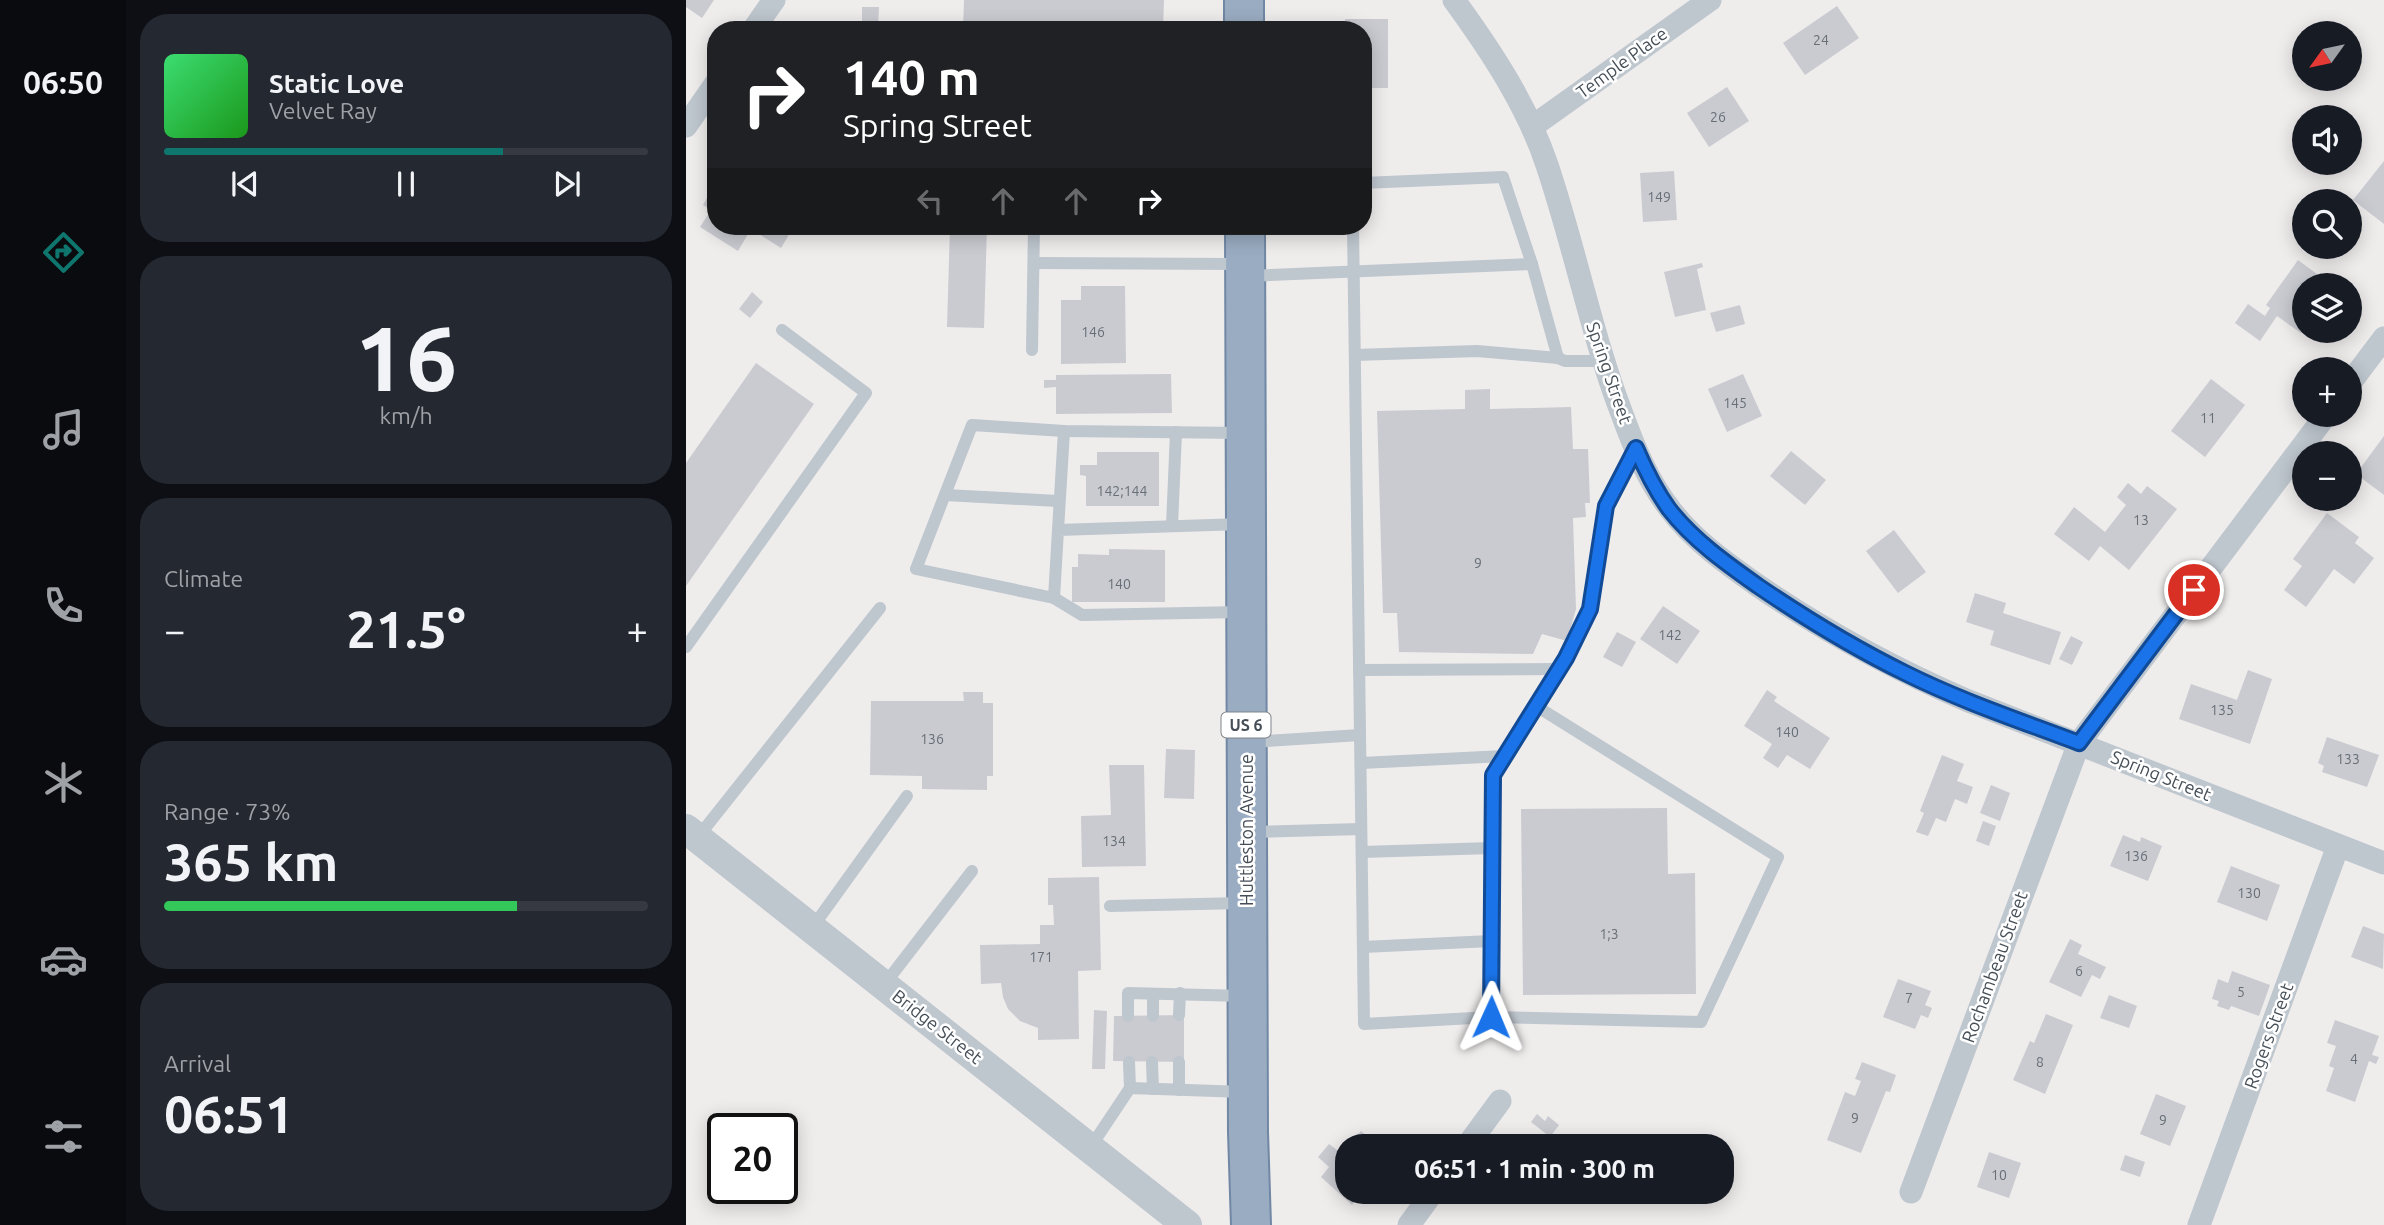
<!DOCTYPE html>
<html lang="en">
<head>
<meta charset="utf-8">
<style>
	body { margin:0; font-family:Ubuntu,sans-serif; background:#242831; color:#f1f3f6; height:100vh; display:flex; flex-direction:column; font-size:26px; white-space:nowrap }
	* { box-sizing:border-box; margin:0 }
	p { font-size:23px; color:#9ea1a6 }
	.icon { flex:none; width:38px; height:38px; fill:none; stroke:currentColor; stroke-width:2; stroke-linecap:round; stroke-linejoin:round }
	.map { position:relative; flex:1; overflow:hidden }
	.details { display:flex; flex-direction:column; gap:14px; padding:14px; background:#0d0f14; width:560px }
	.details>* { flex:none }
	.banner { position:absolute; left:21px; top:21px; width:665px; height:214px; border-radius:28px; box-shadow:0 4px 18px #0003; background:#202124; color:#fff; overflow:hidden }
	.needle { width:46px; rotate:237deg }
	.tools { position:absolute; left:1606px; top:21px; display:grid; gap:14px }
	.tools a { display:grid; place-items:center; width:70px; height:70px; border-radius:50%; background:#171b24; box-shadow:0 4px 18px #0003; font-size:35px }
	.speed { position:absolute; left:21px; top:1113px; display:flex; gap:14px; font-size:35px; font-weight:700; text-align:center }
	.speed>* { display:grid; place-content:center; width:91px; height:91px; border-radius:50%; background:#171b24; box-shadow:0 4px 18px #0003; line-height:1 }
	.speed .limit { border:4px solid #111; border-radius:10px; background:#fff; color:#111 }
	.pin { position:absolute; display:grid; place-items:center; width:60px; height:60px; color:#fff; margin:-30px; border:4px solid #fff; border-radius:50%; box-shadow:0 2px 7px #0007 }
	.me { position:absolute; width:77px; margin:-38px; rotate:1deg; stroke-linejoin:round; filter:drop-shadow(0 0 5px #0008) }
	.turn { display:flex; align-items:center; gap:24px; height:147px; padding:0 21px; font-size:32px }
	.turn .icon { width:91px; height:91px; stroke-width:2.5 }
	.turn b { display:block; font-size:49px; line-height:60px }
	.lanes { display:flex; align-items:center; height:66px; padding:0 21px; background:#0003; justify-content:center; gap:35px; direction:ltr }
	.lanes .off { opacity:.35 }
	.big { font-size:52px; font-weight:600; line-height:1.1 }
	.details .card { flex:1; display:flex; flex-direction:column; justify-content:center; gap:10px; min-width:0; padding:0 24px; border-radius:28px; background:#242831 }
	.details .dial { align-items:center; gap:0 }
	.dial b { font-size:91px; line-height:1 }
	.song { display:flex; align-items:center; gap:21px }
	.cover { width:84px; height:84px; border-radius:10px; background:linear-gradient(135deg,hsl(140 70% 55%),hsl(120 70% 35%)) }
	.played { height:7px; border-radius:4px; background:linear-gradient(90deg,#0f766e 70%,#363941 70%) }
	.keys { display:flex; justify-content:space-around; direction:ltr }
	.heat { display:flex; justify-content:space-between; align-items:center; font-size:38px; direction:ltr }
	.charge { height:10px; border-radius:5px; background:linear-gradient(90deg,#34c759 73%,#363941 0) }
	.trip { position:absolute; left:649px; top:1134px; width:399px; height:70px; border-radius:28px; background:#171b24; box-shadow:0 4px 18px #0003; font-weight:600; line-height:70px; text-align:center }
	main { display:flex; flex:1; min-height:0 }
	.tab-bar { display:flex; flex-direction:column; width:126px; justify-content:space-around; align-items:center; background:#090b0e; color:#9ea1a6 }
	.tab-bar .icon { width:49px; height:49px }
	.tab-bar .selected { color:#0f766e }
	.tab-bar b { font-size:32px; color:#f1f3f6 }
	.map>svg:first-child { display:block }
	.building { fill:#cacbd1 }
	.lines { fill:none; stroke-linecap:round; stroke-linejoin:round }
	.trunk-casing { stroke:#7188a5; stroke-width:42 }
	.service { stroke:#bec6ce; stroke-width:12 }
	.minor { stroke:#bec6ce; stroke-width:23 }
	.tertiary { stroke:#bec6ce; stroke-width:30 }
	.trunk { stroke:#9aacc2; stroke-width:38 }
	.route-casing { stroke:#114b97; stroke-width:18 }
	.route { stroke:#1a73e8; stroke-width:12 }
	.labels { text-anchor:middle; stroke-width:5; stroke-linejoin:round; paint-order:stroke }
	.number-label { font-size:14px; fill:#676e76 }
	.shield { fill:#fff; stroke:#7e848a; stroke-width:2 }
	.shield-label { font-size:16px; font-weight:bold; fill:#464f58 }
	.street-label { font-size:18px; fill:#464f58; stroke:#fff }
</style>
</head>
<body>
<main>
<nav class="tab-bar">
<b>06:50</b>
<svg class="icon selected" aria-label="directions" viewBox="0 0 24 24"><path d="M12 3l9 9-9 9-9-9zM9 14v-3h6M13 9l2 2-2 2"/></svg>
<svg class="icon" aria-label="music" viewBox="0 0 24 24"><path d="M9 18V5l10-2v13"/><circle cx="6" cy="18" r="3"/><circle cx="16" cy="16" r="3"/></svg>
<svg class="icon" aria-label="phone" viewBox="0 0 24 24"><path d="M5 4h4l2 5-3 2q2 4 5 5l2-3 5 2v4C11 20 4 13 5 4z"/></svg>
<svg class="icon" aria-label="climate" viewBox="0 0 24 24"><path d="M12 3v18M4 7l16 10M4 17L20 7"/></svg>
<svg class="icon" aria-label="car" viewBox="0 0 24 24"><path d="M5 17H2v-5l4-1 3-4h7l3 4 3 1v5h-3M9 17h6M6 11h13"/><circle cx="7" cy="17" r="2"/><circle cx="17" cy="17" r="2"/></svg>
<svg class="icon" aria-label="filters" viewBox="0 0 24 24"><path d="M4 7h16M4 17h16"/><circle cx="9" cy="7" r="2"/><circle cx="15" cy="17" r="2"/></svg>
</nav>
<section class="details">
<div class="card">
<div class="song"><i class="cover"></i><div><b>Static Love</b><p>Velvet Ray</p></div></div>
<div class="played"></div>
<div class="keys"><svg class="icon" aria-label="previous" viewBox="0 0 24 24"><path d="M18 5L8 12l10 7zM5 5v14"/></svg><svg class="icon" aria-label="pause" viewBox="0 0 24 24"><path d="M8 5v14M16 5v14"/></svg><svg class="icon" aria-label="next" viewBox="0 0 24 24"><path d="M6 5l10 7-10 7zM19 5v14"/></svg></div>
</div>
<div class="card dial"><b>16</b><p>km/h</p></div>
<div class="card"><p>Climate</p>
<div class="heat"><a>−</a><b class="big">21.5°</b><a>+</a></div>
</div>
<div class="card"><p>Range · 73%</p><b class="big">365 km</b><div class="charge"></div></div>
<div class="card"><p>Arrival</p><b class="big">06:51</b></div>
</section>
<div class="map">
<svg width="1698" height="1225" viewBox="0 0 1698 1225">
	<rect width="100%" height="100%" fill="#efecec"/>
	<g class="building">
		<polygon points="0,0 28,0 16,18 0,7"/>
		<polygon points="278,0 478,0 477,30 277,30"/>
		<polygon points="1151,6 1173,38 1119,75 1097,43"/>
		<polygon points="176,7 193,7 192,28 176,27"/>
		<polygon points="659,19 702,19 702,88 677,88 677,30 659,30"/>
		<polygon points="1041,87 1063,121 1023,147 1001,113"/>
		<polygon points="1698,161 1698,224 1667,200"/>
		<polygon points="988,171 991,220 957,222 954,173"/>
		<polygon points="23,194 30,198 30,226 102,226 107,228 95,248 65,229 52,251 14,227 25,210 17,205"/>
		<polygon points="264,226 301,226 298,328 261,327"/>
		<polygon points="1612,260 1646,285 1619,285 1619,327 1615,333 1591,316 1574,341 1549,323 1562,304 1579,316 1584,308 1580,305"/>
		<polygon points="1016,263 1017,267 1011,269 1020,310 989,317 978,272"/>
		<polygon points="395,286 439,286 440,363 375,364 375,300 395,300"/>
		<polygon points="66,292 77,302 64,318 53,309"/>
		<polygon points="1054,305 1059,324 1030,332 1024,313"/>
		<polygon points="70,363 128,404 0,586 0,463"/>
		<polygon points="485,374 486,413 370,414 370,387 358,388 358,380 370,380 370,375"/>
		<polygon points="1057,374 1076,416 1041,432 1022,389"/>
		<polygon points="1525,379 1559,405 1519,457 1485,431"/>
		<polygon points="804,389 804,409 885,407 887,449 902,449 904,503 899,503 900,517 887,518 890,609 881,641 856,634 847,654 713,652 711,613 697,613 691,411 779,409 779,390"/>
		<polygon points="1698,436 1698,495 1670,474"/>
		<polygon points="1105,451 1140,480 1119,505 1084,476"/>
		<polygon points="411,452 473,452 473,506 400,506 400,476 394,475 394,465 411,465"/>
		<polygon points="1442,483 1455,494 1461,486 1491,509 1443,570 1414,546 1403,561 1368,534 1388,507 1419,532 1440,505 1431,497"/>
		<polygon points="1641,513 1673,537 1669,543 1688,558 1668,584 1648,569 1620,607 1598,590 1616,566 1607,559"/>
		<polygon points="1208,530 1240,572 1212,593 1180,551"/>
		<polygon points="423,549 479,550 479,602 386,602 386,567 392,567 392,554 423,555"/>
		<polygon points="1289,593 1320,603 1317,613 1375,632 1364,665 1304,645 1308,631 1280,622"/>
		<polygon points="977,606 1014,631 991,664 954,639"/>
		<polygon points="931,632 950,642 936,667 917,657"/>
		<polygon points="1385,636 1397,642 1386,665 1373,659"/>
		<polygon points="1562,670 1586,679 1564,744 1493,719 1505,684 1551,700"/>
		<polygon points="1081,690 1091,697 1088,701 1144,738 1124,769 1101,755 1092,768 1077,758 1086,744 1058,726"/>
		<polygon points="277,692 297,692 297,703 307,703 307,776 301,776 301,790 236,789 236,776 184,775 185,701 278,701"/>
		<polygon points="1641,737 1693,755 1681,787 1636,772 1638,766 1632,763"/>
		<polygon points="480,749 509,750 508,799 478,798"/>
		<polygon points="1256,755 1278,764 1271,781 1287,787 1281,804 1269,799 1260,822 1250,818 1242,836 1230,832 1238,813 1234,811"/>
		<polygon points="423,765 458,765 460,866 396,867 395,816 425,815"/>
		<polygon points="1305,785 1324,793 1314,821 1294,813"/>
		<polygon points="981,808 982,874 1009,873 1010,994 837,995 835,809"/>
		<polygon points="1297,821 1310,826 1303,846 1290,841"/>
		<polygon points="1437,835 1454,842 1455,837 1476,846 1462,881 1424,866"/>
		<polygon points="1545,866 1594,885 1581,921 1531,902"/>
		<polygon points="413,877 415,970 392,971 393,1039 352,1040 352,1028 334,1021 322,1009 317,997 315,983 295,984 294,945 354,944 354,925 368,925 367,905 362,905 362,878"/>
		<polygon points="1677,926 1698,934 1697,969 1665,957"/>
		<polygon points="1384,939 1396,945 1392,954 1420,967 1414,979 1406,975 1395,997 1363,982"/>
		<polygon points="1546,971 1584,985 1573,1016 1545,1006 1543,1010 1531,1006 1533,1001 1526,999 1532,979 1542,983"/>
		<polygon points="1212,979 1245,991 1239,1005 1246,1008 1242,1018 1235,1015 1229,1029 1197,1017"/>
		<polygon points="1423,995 1451,1006 1443,1028 1414,1018"/>
		<polygon points="408,1010 421,1011 419,1069 406,1069"/>
		<polygon points="1360,1014 1387,1025 1359,1094 1327,1080 1344,1041 1348,1043"/>
		<polygon points="498,1015 498,1062 427,1061 428,1016"/>
		<polygon points="1649,1020 1693,1036 1686,1055 1693,1057 1690,1064 1683,1061 1669,1102 1640,1091 1648,1068 1643,1066 1650,1046 1641,1043"/>
		<polygon points="1176,1062 1210,1075 1204,1092 1200,1091 1175,1153 1141,1140 1159,1092 1169,1096 1175,1081 1169,1079"/>
		<polygon points="1470,1094 1500,1106 1484,1146 1454,1134"/>
		<polygon points="851,1114 859,1121 862,1116 873,1125 864,1137 845,1122"/>
		<polygon points="675,1131 691,1145 662,1146 662,1192 677,1192 666,1205 635,1177 643,1167 632,1157 643,1144 655,1153"/>
		<polygon points="1303,1152 1335,1163 1323,1198 1291,1187"/>
		<polygon points="1439,1155 1459,1162 1454,1177 1434,1170"/>
		<polygon points="842,1192 865,1192 856,1203"/>
	</g>
	<g class="lines">
		<defs>
			<g id="trunk">
				<polyline points="558,0 558,30"/>
				<polyline points="559,226 562,1132 565,1225"/>
			</g>
		</defs>
		<use href="#trunk" class="trunk-casing"/>
		<g class="service">
			<polyline points="677,183 817,177 846,264 872,358"/>
			<polyline points="667,226 678,1024 805,1017 1015,1022 1092,857 850,706"/>
			<polyline points="348,263 554,264"/>
			<polyline points="562,276 846,264"/>
			<polyline points="346,350 348,226"/>
			<polyline points="669,355 791,351 872,358 879,361 917,361"/>
			<polyline points="556,433 378,431 286,425 230,569 368,598 372,530 556,524"/>
			<polyline points="259,495 372,501"/>
			<polyline points="486,526 490,432"/>
			<polyline points="372,530 378,431"/>
			<polyline points="368,598 396,615 556,612"/>
			<polyline points="0,647 180,393 96,330"/>
			<polyline points="673,670 873,669"/>
			<polyline points="566,742 674,735"/>
			<polyline points="675,763 819,756"/>
			<polyline points="565,832 675,829"/>
			<polyline points="12,837 194,608"/>
			<polyline points="676,852 806,848"/>
			<polyline points="424,906 557,903"/>
			<polyline points="126,928 221,796"/>
			<polyline points="677,947 805,941"/>
			<polyline points="198,985 286,871"/>
			<polyline points="493,1015 494,993"/>
			<polyline points="442,1016 442,993 558,996"/>
			<polyline points="467,1016 467,994"/>
			<polyline points="805,1017 807,775 880,658 904,609 920,506 950,448"/>
			<polyline points="443,1062 444,1088"/>
			<polyline points="466,1062 467,1089"/>
			<polyline points="493,1062 493,1090"/>
			<polyline points="404,1148 444,1088 558,1092"/>
		</g>
		<g class="minor">
			<path d="M768,0C805,51 841,105 861,165C889,248 905,333 936,414C948,447 962,481 984,509C1007,540 1040,563 1071,585C1138,631 1206,668 1280,700L1698,863"/>
			<polyline points="67,30 88,0"/>
			<polyline points="0,126 30,83"/>
			<polyline points="847,126 1024,0"/>
			<polyline points="1664,383 1698,338"/>
			<polyline points="781,1146 814,1101"/>
			<polyline points="1225,1192 1393,743 1640,415"/>
			<polyline points="723,1225 747,1192"/>
			<polyline points="1513,1225 1652,846"/>
		</g>
		<polyline class="tertiary" points="0,829 501,1225"/>
		<use href="#trunk" class="trunk"/>
	</g>
	<g class="lines">
		<defs>
			<path id="route" d="M805,1017L807,775L880,658L904,609L920,506L950,448C959,469 970,491 983,509C1007,540 1041,564 1072,586C1119,618 1168,648 1219,673C1275,701 1335,721 1393,743L1508,590"/>
		</defs>
		<use href="#route" class="route-casing"/>
		<use href="#route" class="route"/>
	</g>
	<g class="labels">
		<g class="number-label">
			<text x="1135" y="45">24</text>
			<text x="1032" y="122">26</text>
			<text x="973" y="202">149</text>
			<text x="407" y="337">146</text>
			<text x="1049" y="408">145</text>
			<text x="1522" y="423">11</text>
			<text x="436" y="496">142;144</text>
			<text x="1455" y="525">13</text>
			<text x="792" y="568">9</text>
			<text x="433" y="589">140</text>
			<text x="984" y="640">142</text>
			<text x="1536" y="715">135</text>
			<text x="1101" y="737">140</text>
			<text x="246" y="744">136</text>
			<text x="1662" y="764">133</text>
			<text x="428" y="846">134</text>
			<text x="1450" y="861">136</text>
			<text x="1563" y="898">130</text>
			<text x="923" y="939">1;3</text>
			<text x="355" y="962">171</text>
			<text x="1393" y="976">6</text>
			<text x="1555" y="997">5</text>
			<text x="1223" y="1003">7</text>
			<text x="1668" y="1064">4</text>
			<text x="1354" y="1067">8</text>
			<text x="1169" y="1123">9</text>
			<text x="1477" y="1125">9</text>
			<text x="1313" y="1180">10</text>
		</g>
		<rect class="shield" x="535.5" y="712.5" width="49" height="25" rx="5"/>
		<g class="shield-label">
			<text x="560" y="731">US 6</text>
		</g>
		<g class="street-label">
			<text transform="translate(936 63) rotate(-36)" y="6">Temple Place</text>
			<text transform="translate(923 373) rotate(71)" y="6">Spring Street</text>
			<text transform="translate(1475 776) rotate(22)" y="6">Spring Street</text>
			<text transform="translate(561 830) rotate(-90)" y="6">Huttleston Avenue</text>
			<text transform="translate(1309 967) rotate(-70)" y="6">Rochambeau Street</text>
			<text transform="translate(251 1027) rotate(38)" y="6">Bridge Street</text>
			<text transform="translate(1583 1036) rotate(-70)" y="6">Rogers Street</text>
		</g>
	</g>
</svg>
<div class="tools">
<a><svg class="needle" viewBox="-14 -14 28 28"><path d="M0-13l5 13h-10z" fill="#e53935"/><path d="M0 13l5-13h-10z" fill="#9ea1a6"/></svg></a>
<a><svg class="icon" aria-label="sound" viewBox="0 0 24 24"><path d="M4 9h4l5-4v14l-5-4H4zM17 9q2 3 0 6"/></svg></a>
<a><svg class="icon" aria-label="search" viewBox="0 0 24 24"><circle cx="10" cy="10" r="6"/><path d="M15 15l6 6"/></svg></a>
<a><svg class="icon" aria-label="layers" viewBox="0 0 24 24"><path d="M12 4l9 5-9 5-9-5zM3 14l9 5 9-5"/></svg></a>
<a>+</a>
<a>−</a>
</div>
<div class="speed"><div class="limit">20</div></div>
<div class="pin" style="left:1508px;top:590px;background:#d93025"><svg class="icon" aria-label="arrive" viewBox="0 0 24 24"><path d="M6 21V4h12l-3 4 3 4H6"/></svg></div>
<svg class="me" style="left:805px;top:1017px" viewBox="-20 -20 40 40"><path d="M0-17L14 15 0 8-14 15z" fill="#1a73e8" stroke="#fff" stroke-width="4"/></svg>
<div class="trip">06:51 · 1 min · 300 m</div>
<div class="banner">
<div class="turn"><svg class="icon" aria-label="right" viewBox="0 0 24 24"><path d="M7 20v-9h11M14 6l5 5-5 5"/></svg><div><b>140 m</b>Spring Street</div></div>
<div class="lanes"><svg class="icon off" aria-label="left" viewBox="0 0 24 24"><path d="M17 20v-9H6M10 6l-5 5 5 5"/></svg><svg class="icon off" aria-label="ahead" viewBox="0 0 24 24"><path d="M12 20V5M6 11l6-6 6 6"/></svg><svg class="icon off" aria-label="ahead" viewBox="0 0 24 24"><path d="M12 20V5M6 11l6-6 6 6"/></svg><svg class="icon" aria-label="right" viewBox="0 0 24 24"><path d="M7 20v-9h11M14 6l5 5-5 5"/></svg></div>
</div>
</div>
</main>
</body>
</html>
